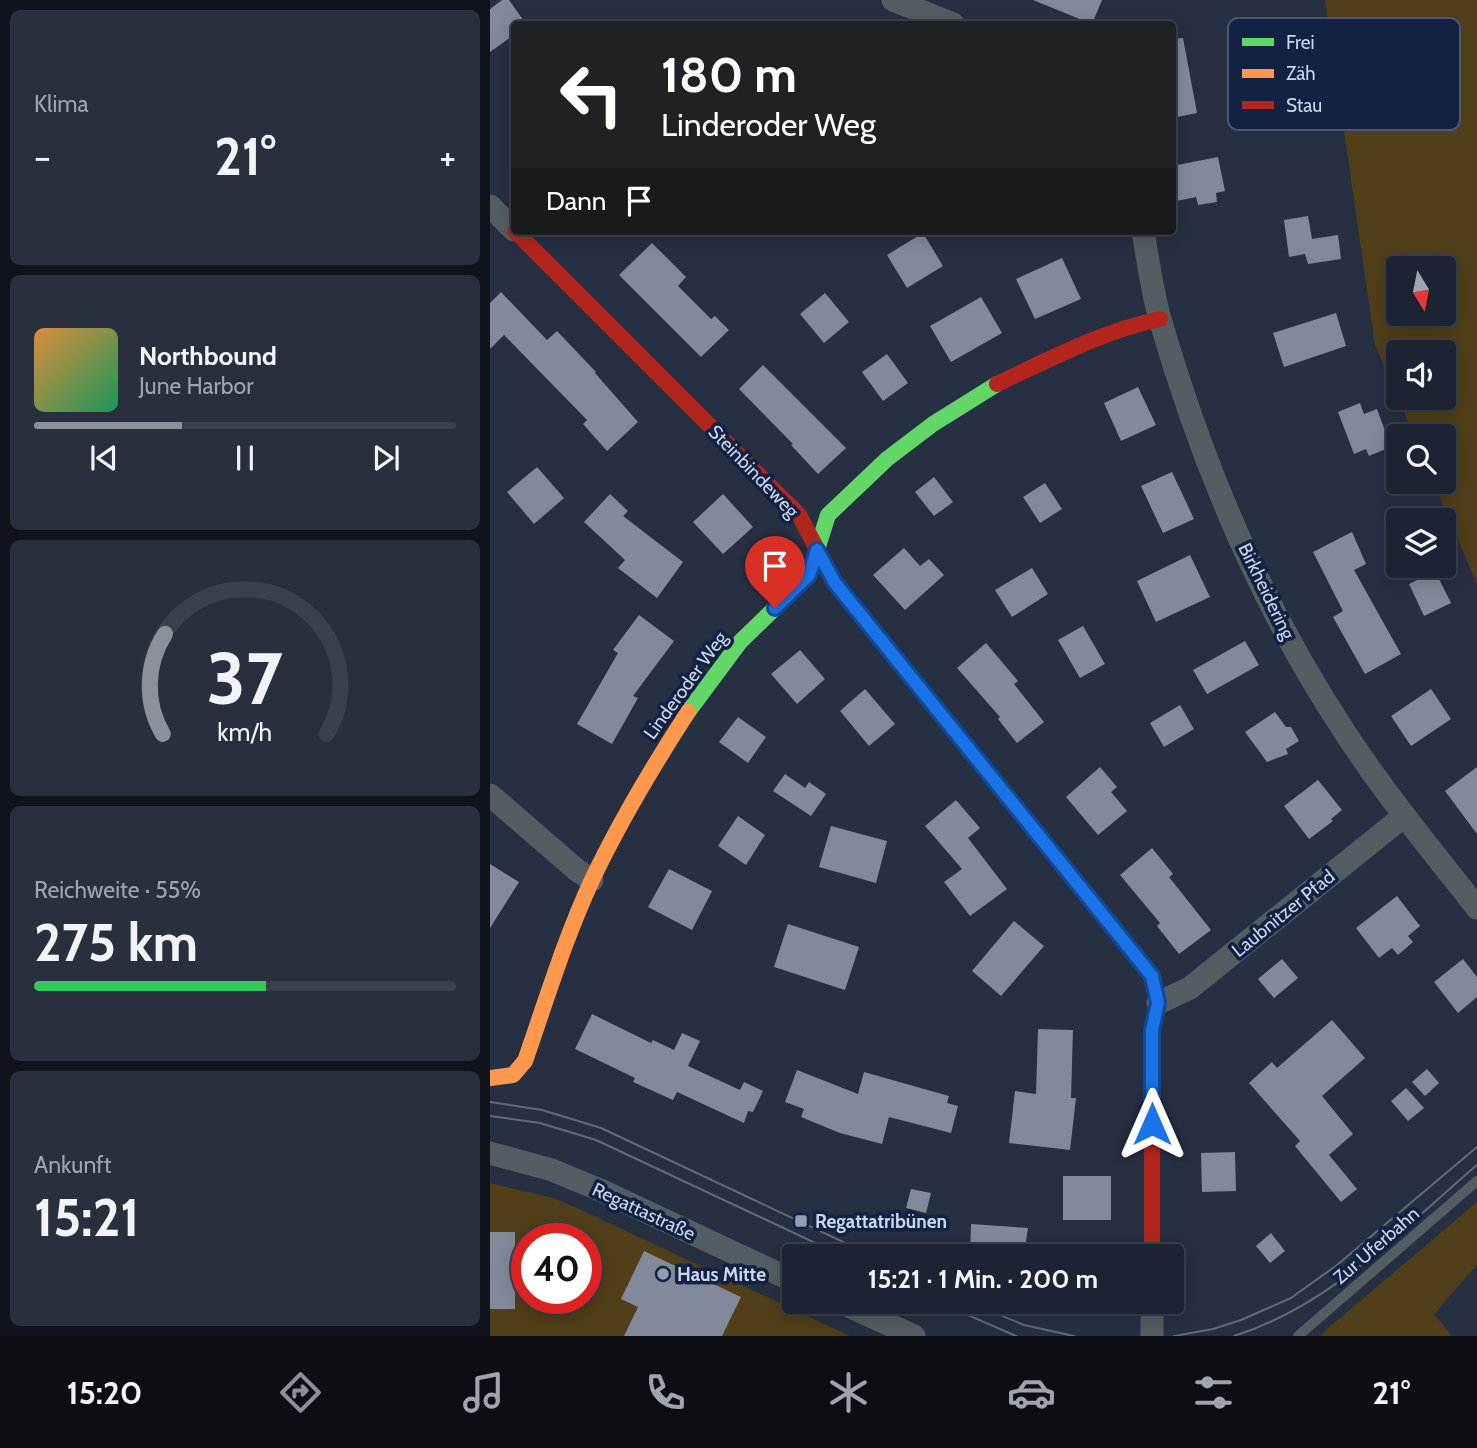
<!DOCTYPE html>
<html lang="de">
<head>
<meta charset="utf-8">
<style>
	body { margin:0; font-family:Cabin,sans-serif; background:#2a2f3e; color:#f1f3f6; height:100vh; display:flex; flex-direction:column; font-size:26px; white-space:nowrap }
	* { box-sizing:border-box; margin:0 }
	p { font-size:23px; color:#a0a4ac }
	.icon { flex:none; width:38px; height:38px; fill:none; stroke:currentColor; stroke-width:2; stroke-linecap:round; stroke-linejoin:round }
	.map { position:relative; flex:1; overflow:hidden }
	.sheet { display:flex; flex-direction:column; gap:10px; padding:10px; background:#10131c; width:490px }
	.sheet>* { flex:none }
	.banner { position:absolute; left:21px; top:21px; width:665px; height:214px; border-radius:7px; box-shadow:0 4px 18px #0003,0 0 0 2px #3b404d; background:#202124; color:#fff; overflow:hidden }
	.needle { width:46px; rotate:170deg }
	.controls { position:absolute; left:896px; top:256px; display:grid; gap:14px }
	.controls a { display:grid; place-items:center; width:70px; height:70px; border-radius:7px; background:#1d2332; box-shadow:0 4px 18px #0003,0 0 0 2px #3b404d; font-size:35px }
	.speed { position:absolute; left:21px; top:1223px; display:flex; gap:14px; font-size:35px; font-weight:700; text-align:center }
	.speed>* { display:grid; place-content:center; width:91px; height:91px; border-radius:50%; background:#1d2332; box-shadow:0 4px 18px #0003,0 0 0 2px #3b404d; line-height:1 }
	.speed .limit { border:10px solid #d22; background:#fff; color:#111 }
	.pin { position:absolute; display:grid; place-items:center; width:60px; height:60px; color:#fff; margin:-72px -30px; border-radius:50% 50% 50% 0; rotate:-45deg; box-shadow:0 0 7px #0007 }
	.pin .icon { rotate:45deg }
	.me { position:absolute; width:77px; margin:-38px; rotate:0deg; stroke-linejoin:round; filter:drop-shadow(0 0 5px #0008) }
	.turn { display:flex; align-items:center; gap:24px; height:147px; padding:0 35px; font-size:32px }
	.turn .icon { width:91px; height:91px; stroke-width:2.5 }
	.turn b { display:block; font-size:49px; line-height:60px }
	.then { display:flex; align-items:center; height:66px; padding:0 35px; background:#0003; gap:14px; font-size:26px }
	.big { font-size:52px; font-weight:700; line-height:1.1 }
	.sheet .widget { flex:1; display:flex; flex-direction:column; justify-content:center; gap:10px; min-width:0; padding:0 24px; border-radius:10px; background:#2a2f3e }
	.sheet .dial { align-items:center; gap:0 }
	.dial svg { height:182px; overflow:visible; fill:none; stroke:#3b404d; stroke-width:7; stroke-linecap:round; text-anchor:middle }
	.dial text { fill:#f1f3f6; stroke:none }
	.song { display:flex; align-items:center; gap:21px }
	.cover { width:84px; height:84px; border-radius:10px; background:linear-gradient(135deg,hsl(30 70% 55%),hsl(150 70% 35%)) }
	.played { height:7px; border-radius:4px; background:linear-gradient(90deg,#8c9099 35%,#3b404d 35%) }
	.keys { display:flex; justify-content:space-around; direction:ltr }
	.heat { display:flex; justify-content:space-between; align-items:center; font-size:38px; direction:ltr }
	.charge { height:10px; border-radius:5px; background:linear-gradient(90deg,#34c759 55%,#3b404d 0) }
	.trip { position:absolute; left:292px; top:1244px; width:402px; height:70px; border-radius:7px; background:#1d2332; box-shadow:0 4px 18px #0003,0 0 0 2px #3b404d; font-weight:700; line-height:70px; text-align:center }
	.tabs { display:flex; height:112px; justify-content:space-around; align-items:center; background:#0c0e14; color:#a0a4ac }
	.tabs .icon { width:49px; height:49px }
	.tabs .on { color:#8c9099 }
	.tabs b { font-size:32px; color:#f1f3f6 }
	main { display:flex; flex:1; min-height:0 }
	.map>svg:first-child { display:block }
	.green { fill:#503f18; fill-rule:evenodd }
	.building { fill:#82899b }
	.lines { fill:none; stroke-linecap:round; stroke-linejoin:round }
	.lane { stroke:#545e62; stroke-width:10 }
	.street { stroke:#545e62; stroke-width:23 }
	.fast { stroke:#63d668; stroke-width:16 }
	.slow { stroke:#ff974d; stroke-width:16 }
	.jam { stroke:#b3261e; stroke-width:16 }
	.tram { stroke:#636b74; stroke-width:2 }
	.route-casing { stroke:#114b97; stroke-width:18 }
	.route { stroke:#1a73e8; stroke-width:12 }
	.poi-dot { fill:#929cb2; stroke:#132143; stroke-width:2.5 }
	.labels { text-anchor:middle; stroke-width:7; stroke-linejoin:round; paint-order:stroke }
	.street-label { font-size:19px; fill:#cbd6ed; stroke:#132143 }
	.poi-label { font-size:19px; font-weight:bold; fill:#cbd6ed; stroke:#132143; text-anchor:start }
	.key { fill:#132143; stroke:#4a5776; stroke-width:2 }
	.key-label { font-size:19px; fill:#cbd6ed }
</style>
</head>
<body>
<main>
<section class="sheet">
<div class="widget"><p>Klima</p>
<div class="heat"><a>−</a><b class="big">21°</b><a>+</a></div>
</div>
<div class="widget">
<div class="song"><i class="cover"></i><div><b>Northbound</b><p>June Harbor</p></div></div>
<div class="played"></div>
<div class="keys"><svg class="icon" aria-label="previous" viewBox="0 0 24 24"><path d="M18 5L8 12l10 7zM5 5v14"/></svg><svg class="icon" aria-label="pause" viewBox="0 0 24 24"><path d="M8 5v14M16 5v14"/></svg><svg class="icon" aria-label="next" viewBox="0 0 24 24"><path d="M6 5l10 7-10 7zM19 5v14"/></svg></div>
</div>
<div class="widget dial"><svg viewBox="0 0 100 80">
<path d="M14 69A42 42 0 1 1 86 69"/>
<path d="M14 69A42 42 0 0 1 15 25" stroke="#8c9099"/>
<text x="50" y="56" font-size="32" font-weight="700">37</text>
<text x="50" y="72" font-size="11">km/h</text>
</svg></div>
<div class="widget"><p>Reichweite · 55%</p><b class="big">275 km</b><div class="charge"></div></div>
<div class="widget"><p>Ankunft</p><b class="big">15:21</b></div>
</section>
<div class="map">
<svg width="987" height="1336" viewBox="0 0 987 1336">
	<rect width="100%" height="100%" fill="#272f43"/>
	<g class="green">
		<path d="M835,0H987V584L943,481H954V436H924L885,345ZM908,268H954V313H908ZM908,352H954V397H908Z"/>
		<path d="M0,1183L63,1198L87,1208L360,1336H0ZM37,1239H96V1298H37Z"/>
		<polygon points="987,1202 987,1265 944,1314 962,1336 829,1336"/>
	</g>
	<g class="building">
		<polygon points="12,0 19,0 36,24 24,24 24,35 0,52 0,9"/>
		<polygon points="543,0 612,0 602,24"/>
		<polygon points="693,38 707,113 682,118 682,39"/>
		<polygon points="728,157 735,191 726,193 727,202 708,205 706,197 687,201 682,166"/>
		<polygon points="818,216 822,239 848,235 851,259 818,264 815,254 799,257 794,220"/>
		<polygon points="433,233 453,266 417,288 397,255"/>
		<polygon points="162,243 196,277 188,286 221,319 225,316 239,330 211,357 129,275"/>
		<polygon points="572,258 591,299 545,319 526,279"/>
		<polygon points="11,292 57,340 67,331 106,372 105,373 148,422 117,451 93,424 97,420 14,335 0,349 0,303"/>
		<polygon points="335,293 359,322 334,343 310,314"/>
		<polygon points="491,297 512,333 461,362 440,326"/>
		<polygon points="846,313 856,346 794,367 783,333"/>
		<polygon points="397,354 418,383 393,401 372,372"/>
		<polygon points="273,365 356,448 328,474 301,445 303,444 249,389"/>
		<polygon points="648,387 666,425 631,441 614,403"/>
		<polygon points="870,403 874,414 887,409 901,447 879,456 876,449 864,454 848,412"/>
		<polygon points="47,467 74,498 44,524 17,492"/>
		<polygon points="682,472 704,519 673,533 651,486"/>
		<polygon points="444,477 463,502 444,516 425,492"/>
		<polygon points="555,483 572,509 550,523 533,497"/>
		<polygon points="120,494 138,511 133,516 193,562 167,598 128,568 135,560 94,522"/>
		<polygon points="233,494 263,527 233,554 203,522"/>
		<polygon points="862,532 876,564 864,570 911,654 875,674 843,617 853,611 823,552"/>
		<polygon points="414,548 430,566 439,559 454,575 415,610 383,575"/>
		<polygon points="700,555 720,597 666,622 647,581"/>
		<polygon points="542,568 558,594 522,617 505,590"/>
		<polygon points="945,571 961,603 934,616 919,584"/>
		<polygon points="149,615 184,641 143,696 148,698 122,744 87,724 128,653 123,650"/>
		<polygon points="593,626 615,664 590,678 568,640"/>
		<polygon points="755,641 769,665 717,694 703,670"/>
		<polygon points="496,643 528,681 524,684 554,722 527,743 508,719 510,717 467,668"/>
		<polygon points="310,650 335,679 307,704 281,674"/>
		<polygon points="375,689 405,724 379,746 350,711"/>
		<polygon points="941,689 961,719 921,746 901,716"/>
		<polygon points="690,705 704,729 674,747 660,723"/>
		<polygon points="785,712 796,727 801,727 809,741 796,749 798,754 777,762 755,732"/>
		<polygon points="248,717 276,737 258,763 229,742"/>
		<polygon points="610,767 627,787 621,792 637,811 608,835 576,797"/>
		<polygon points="987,767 987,834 955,791"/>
		<polygon points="295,774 315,788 319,782 336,794 321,816 283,791"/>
		<polygon points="828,780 852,810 841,819 843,821 819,839 794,806"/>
		<polygon points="466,800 490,828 478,838 517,889 480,916 454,882 472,869 435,826"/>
		<polygon points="248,816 275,835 256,865 228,846"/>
		<polygon points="341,826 397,841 386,883 329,867"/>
		<polygon points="662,848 683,874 679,877 721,930 689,954 667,926 670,923 630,875"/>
		<polygon points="0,864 29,882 0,928"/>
		<polygon points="179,869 222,891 202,930 158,907"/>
		<polygon points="907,896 930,926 918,936 923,942 908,955 902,948 889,958 866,928"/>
		<polygon points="524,921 554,946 511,996 482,971"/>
		<polygon points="298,924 369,947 355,990 284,967"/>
		<polygon points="792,959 808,978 784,998 768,979"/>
		<polygon points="973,959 987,977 987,997 968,1013 944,982"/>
		<polygon points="102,1014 161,1043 163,1040 184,1050 192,1033 210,1041 198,1066 250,1090 254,1082 273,1091 263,1112 258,1111 254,1123 187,1092 183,1100 143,1082 145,1078 85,1049"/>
		<polygon points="842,1020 875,1058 832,1096 863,1134 839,1155 867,1189 851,1202 805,1146 810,1141 759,1083 782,1062 787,1068"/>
		<polygon points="548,1029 583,1030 581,1098 586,1098 580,1150 519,1143 525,1091 546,1094"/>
		<polygon points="937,1069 949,1083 935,1096 922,1082"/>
		<polygon points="307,1070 368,1094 374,1072 459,1096 457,1103 468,1106 461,1133 399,1117 392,1144 350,1133 311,1117 314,1109 295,1102"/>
		<polygon points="916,1088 934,1108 918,1121 901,1101"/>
		<polygon points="745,1152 746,1191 712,1192 711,1153"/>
		<rect x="573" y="1176" width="48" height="44"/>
		<polygon points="421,1189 441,1193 436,1213 416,1208"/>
		<polygon points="481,1224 538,1228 535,1249 524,1248 523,1256 480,1256"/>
		<rect x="0" y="1232" width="25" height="77"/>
		<polygon points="781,1233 795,1251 780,1263 766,1246"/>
		<polygon points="154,1251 251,1297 232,1336 134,1336 148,1307 131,1299"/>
	</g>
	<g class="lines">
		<polyline class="lane" points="808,1336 987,1181"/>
		<g class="street">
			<polyline points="403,0 463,24"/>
			<polyline points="0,206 24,230"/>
			<path d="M653,231C658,260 662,291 670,319C712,464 773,609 856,734C896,795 942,851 987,908"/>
			<polyline points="0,795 88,871 102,880"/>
			<polyline points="668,1003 700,988 914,816"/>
			<polyline points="0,1153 62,1170 110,1190 304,1281"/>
			<polyline points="350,1302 424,1336"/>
			<polyline points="662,1302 662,1336"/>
		</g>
		<polyline class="fast" points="198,712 250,642 319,575 338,515 397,459 443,424 507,384"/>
		<g class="slow">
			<polyline points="371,615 662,976 668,1002"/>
			<path d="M0,1078L23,1075L35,1061C56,1001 75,938 102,880C130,821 163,766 198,712"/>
		</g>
		<g class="jam">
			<polyline points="25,231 309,515 345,583 371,615"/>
			<path d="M507,384C560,359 613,331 670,319"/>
			<polyline points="662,1256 662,1030 668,1002"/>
		</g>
		<g class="tram">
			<polyline points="0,1102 52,1110 111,1128 383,1256"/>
			<polyline points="0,1116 50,1123 106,1140 353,1256"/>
			<polyline points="448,1302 526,1336"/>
			<polyline points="479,1302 534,1325 584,1336"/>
			<polyline points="684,1336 723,1329 751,1320 801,1298 847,1265 987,1147"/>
			<path d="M744,1336C840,1306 912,1229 987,1165"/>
		</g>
	</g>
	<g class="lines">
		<defs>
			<polyline id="route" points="285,608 319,575 327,550 345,583 662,976 668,1003 662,1030 662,1124"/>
		</defs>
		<use href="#route" class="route-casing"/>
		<use href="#route" class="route"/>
	</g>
	<g class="poi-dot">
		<rect x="304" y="1214" width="14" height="14" rx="3.5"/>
		<circle cx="173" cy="1274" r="7"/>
	</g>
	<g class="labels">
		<g class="street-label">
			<text transform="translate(264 471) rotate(46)" y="7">Steinbindeweg</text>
			<text transform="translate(777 591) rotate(64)" y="7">Birkheidering</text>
			<text transform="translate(195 685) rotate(-54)" y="7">Linderoder Weg</text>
			<text transform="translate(793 913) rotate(-39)" y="7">Laubnitzer Pfad</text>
			<text transform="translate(154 1211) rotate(25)" y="7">Regattastraße</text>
			<text transform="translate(886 1245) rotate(-41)" y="7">Zur Uferbahn</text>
		</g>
		<g class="poi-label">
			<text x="325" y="1228">Regattatribünen</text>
			<text x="187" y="1281">Haus Mitte</text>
		</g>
	</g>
	<rect x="738" y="18" width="232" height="112" rx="10" class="key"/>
	<rect x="752" y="38" width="32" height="8" fill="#63d668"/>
	<rect x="752" y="69" width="32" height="9" fill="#ff974d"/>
	<rect x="752" y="101" width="32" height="8" fill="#b3261e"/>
	<g class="key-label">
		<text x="796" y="49">Frei</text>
		<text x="796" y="80">Zäh</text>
		<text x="796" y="112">Stau</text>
	</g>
</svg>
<div class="controls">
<a><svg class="needle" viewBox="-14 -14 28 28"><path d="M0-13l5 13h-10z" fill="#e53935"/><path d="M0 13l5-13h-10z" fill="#a0a4ac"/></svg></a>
<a><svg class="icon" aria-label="sound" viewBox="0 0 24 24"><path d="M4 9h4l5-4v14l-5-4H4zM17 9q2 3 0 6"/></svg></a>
<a><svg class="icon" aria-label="search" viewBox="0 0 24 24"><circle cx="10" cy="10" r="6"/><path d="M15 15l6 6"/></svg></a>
<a><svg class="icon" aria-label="layers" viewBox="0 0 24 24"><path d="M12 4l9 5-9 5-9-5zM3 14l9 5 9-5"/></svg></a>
</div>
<div class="speed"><div class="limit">40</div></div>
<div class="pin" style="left:285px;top:608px;background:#d93025"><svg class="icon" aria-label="arrive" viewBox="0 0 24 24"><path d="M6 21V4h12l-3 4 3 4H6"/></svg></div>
<svg class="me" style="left:662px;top:1124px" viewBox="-20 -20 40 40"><path d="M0-17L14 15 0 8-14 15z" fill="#1a73e8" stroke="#fff" stroke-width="4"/></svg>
<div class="trip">15:21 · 1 Min. · 200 m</div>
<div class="banner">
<div class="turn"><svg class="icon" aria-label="left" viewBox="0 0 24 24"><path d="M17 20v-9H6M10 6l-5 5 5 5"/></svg><div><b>180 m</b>Linderoder Weg</div></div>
<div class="then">Dann<svg class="icon" aria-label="arrive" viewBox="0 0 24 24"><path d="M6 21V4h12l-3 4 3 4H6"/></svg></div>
</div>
</div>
</main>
<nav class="tabs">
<b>15:20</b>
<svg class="icon on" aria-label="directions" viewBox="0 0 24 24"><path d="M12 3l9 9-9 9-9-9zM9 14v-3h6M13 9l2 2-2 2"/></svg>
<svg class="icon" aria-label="music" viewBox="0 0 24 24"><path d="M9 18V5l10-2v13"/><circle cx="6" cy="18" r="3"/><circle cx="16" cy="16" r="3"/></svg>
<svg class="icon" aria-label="phone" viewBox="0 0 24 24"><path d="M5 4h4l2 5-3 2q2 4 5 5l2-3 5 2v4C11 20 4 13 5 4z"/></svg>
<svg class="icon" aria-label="climate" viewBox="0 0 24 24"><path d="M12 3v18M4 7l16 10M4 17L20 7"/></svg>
<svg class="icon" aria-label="car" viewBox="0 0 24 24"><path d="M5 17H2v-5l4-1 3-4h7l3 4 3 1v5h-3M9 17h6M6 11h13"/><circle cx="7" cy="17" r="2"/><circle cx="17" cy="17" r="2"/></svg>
<svg class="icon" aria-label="filters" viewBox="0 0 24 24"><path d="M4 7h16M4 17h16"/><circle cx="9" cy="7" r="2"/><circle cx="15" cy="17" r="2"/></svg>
<b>21°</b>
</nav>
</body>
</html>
